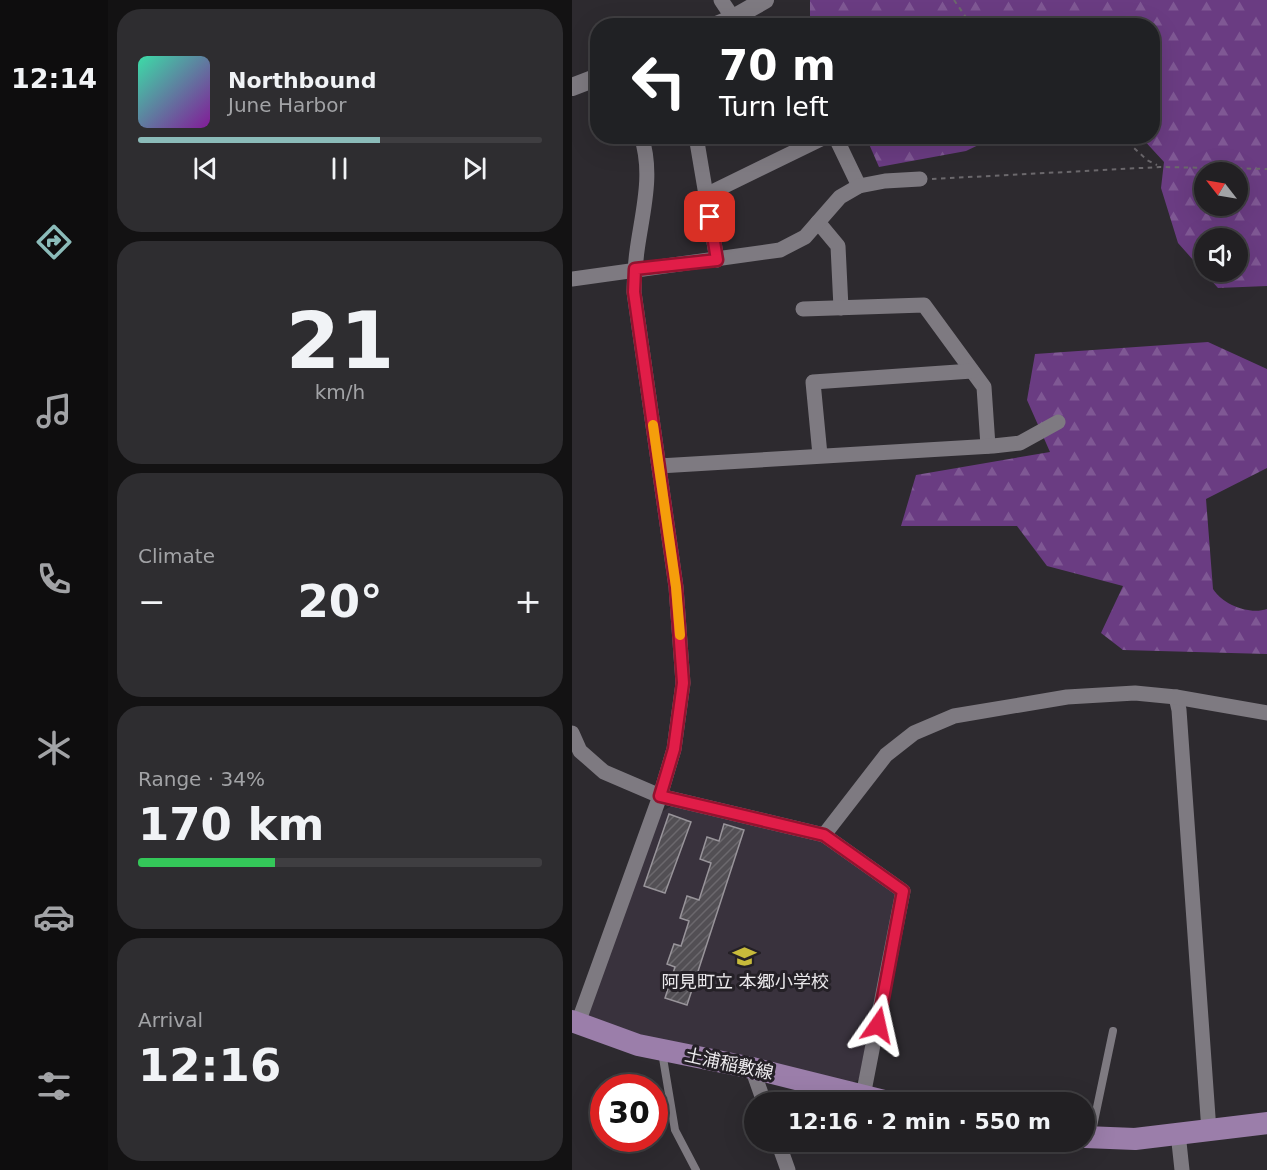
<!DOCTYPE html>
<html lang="en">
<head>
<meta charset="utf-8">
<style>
	body { margin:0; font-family:"DejaVu Sans","Noto Sans JP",sans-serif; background:#2e2d30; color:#f1f3f6; height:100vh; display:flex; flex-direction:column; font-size:22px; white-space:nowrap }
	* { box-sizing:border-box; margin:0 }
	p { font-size:20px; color:#a2a3a6 }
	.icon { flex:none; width:33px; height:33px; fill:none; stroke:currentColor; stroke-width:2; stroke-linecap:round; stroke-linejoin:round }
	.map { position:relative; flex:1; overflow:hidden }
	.details { display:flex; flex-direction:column; gap:9px; padding:9px; background:#131213; width:464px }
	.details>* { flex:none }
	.banner { position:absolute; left:18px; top:18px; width:570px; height:126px; border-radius:24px; box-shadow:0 6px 24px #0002,0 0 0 2px #3f3e41; background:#202124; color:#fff; overflow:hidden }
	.needle { width:39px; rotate:301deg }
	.buttons { position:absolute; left:622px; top:162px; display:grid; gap:12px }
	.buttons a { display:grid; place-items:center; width:54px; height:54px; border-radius:50%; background:#222023; box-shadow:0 6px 24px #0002,0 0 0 2px #3f3e41; font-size:30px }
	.speed { position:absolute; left:18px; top:1074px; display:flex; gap:12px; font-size:30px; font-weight:700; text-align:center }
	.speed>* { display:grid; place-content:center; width:78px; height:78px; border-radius:50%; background:#222023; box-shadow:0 6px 24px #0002,0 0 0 2px #3f3e41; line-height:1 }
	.speed .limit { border:9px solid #d22; background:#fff; color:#111 }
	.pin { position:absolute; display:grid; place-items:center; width:51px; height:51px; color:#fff; margin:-26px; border-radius:12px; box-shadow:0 3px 9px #0006 }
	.me { position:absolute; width:66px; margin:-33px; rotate:11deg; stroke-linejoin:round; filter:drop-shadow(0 0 4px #0008) }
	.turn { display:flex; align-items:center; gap:21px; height:126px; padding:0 30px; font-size:27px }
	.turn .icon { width:78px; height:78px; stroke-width:2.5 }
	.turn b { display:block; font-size:42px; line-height:51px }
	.big { font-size:45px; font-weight:600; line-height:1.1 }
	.details .card { flex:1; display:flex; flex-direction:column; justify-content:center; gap:9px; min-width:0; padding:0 21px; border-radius:24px; background:#2e2d30 }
	.details .dial { align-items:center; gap:0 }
	.dial b { font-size:78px; line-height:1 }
	.song { display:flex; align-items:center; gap:18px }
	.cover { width:72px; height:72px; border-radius:9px; background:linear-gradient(135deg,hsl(160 70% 55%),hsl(290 70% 35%)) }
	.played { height:6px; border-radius:3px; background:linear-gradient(90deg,#8bbbb9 60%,#3f3e41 60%) }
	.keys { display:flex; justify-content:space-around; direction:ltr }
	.heat { display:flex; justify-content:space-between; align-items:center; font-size:33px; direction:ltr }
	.charge { height:9px; border-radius:4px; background:linear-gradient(90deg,#34c759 34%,#3f3e41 0) }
	.trip { position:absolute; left:172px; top:1092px; width:351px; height:60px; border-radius:30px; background:#222023; box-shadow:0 6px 24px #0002,0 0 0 2px #3f3e41; font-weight:600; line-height:60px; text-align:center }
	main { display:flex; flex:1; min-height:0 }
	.menu { display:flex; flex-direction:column; width:108px; justify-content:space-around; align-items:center; background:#0e0d0e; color:#a2a3a6 }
	.menu .icon { width:42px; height:42px }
	.menu .current { color:#8bbbb9 }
	.menu b { font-size:27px; color:#f1f3f6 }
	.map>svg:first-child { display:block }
	.built { fill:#39323d }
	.forest { fill:url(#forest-firs); fill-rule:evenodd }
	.building { fill:url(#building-hatch); stroke:#98949a; stroke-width:1.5 }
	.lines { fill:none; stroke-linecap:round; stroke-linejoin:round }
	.path { stroke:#6b686c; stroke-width:2; stroke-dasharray:4.5 4.5; stroke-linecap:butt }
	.service { stroke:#7e7a81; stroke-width:8 }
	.minor { stroke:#7e7a81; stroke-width:15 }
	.tertiary { stroke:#7e7a81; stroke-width:18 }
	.primary { stroke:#9b7eaa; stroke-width:22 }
	.route-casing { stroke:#92132f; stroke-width:15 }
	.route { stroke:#e11d48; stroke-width:10 }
	.slow { stroke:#f59e0b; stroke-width:10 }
	.labels { text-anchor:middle; stroke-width:6; stroke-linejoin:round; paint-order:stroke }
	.poi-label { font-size:18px; fill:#ebe9ec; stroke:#242026 }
	.street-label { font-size:18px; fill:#ebe9ec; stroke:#242026 }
</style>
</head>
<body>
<main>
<nav class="menu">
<b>12:14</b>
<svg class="icon current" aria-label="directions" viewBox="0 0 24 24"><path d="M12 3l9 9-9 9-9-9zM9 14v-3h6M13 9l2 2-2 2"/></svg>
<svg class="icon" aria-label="music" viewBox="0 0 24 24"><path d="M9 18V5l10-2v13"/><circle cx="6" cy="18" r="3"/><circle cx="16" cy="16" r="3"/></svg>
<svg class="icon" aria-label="phone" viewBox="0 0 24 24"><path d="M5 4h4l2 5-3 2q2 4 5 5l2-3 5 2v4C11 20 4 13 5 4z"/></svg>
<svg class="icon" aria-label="climate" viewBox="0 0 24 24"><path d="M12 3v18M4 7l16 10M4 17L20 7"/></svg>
<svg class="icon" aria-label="car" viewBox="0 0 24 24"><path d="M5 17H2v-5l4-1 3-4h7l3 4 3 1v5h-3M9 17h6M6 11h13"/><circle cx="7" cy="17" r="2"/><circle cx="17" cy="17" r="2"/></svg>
<svg class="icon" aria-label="filters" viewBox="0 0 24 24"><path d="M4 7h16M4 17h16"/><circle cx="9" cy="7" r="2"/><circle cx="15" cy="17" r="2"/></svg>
</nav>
<section class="details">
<div class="card">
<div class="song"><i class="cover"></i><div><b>Northbound</b><p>June Harbor</p></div></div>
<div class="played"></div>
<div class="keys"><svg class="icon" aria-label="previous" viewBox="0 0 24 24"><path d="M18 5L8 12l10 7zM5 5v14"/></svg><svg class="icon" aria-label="pause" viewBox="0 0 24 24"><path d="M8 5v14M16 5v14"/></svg><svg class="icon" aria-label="next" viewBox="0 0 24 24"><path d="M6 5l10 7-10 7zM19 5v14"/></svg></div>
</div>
<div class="card dial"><b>21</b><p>km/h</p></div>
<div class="card"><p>Climate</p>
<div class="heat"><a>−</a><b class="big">20°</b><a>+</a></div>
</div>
<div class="card"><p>Range · 34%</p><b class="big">170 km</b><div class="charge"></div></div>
<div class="card"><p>Arrival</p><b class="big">12:16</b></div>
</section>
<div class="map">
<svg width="696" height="1170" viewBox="0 0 696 1170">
	<defs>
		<pattern id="forest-firs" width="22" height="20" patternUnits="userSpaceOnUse" patternTransform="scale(1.5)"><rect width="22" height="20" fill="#6a3c82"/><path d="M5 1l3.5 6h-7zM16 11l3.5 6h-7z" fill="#7f5894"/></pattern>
		<pattern id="building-hatch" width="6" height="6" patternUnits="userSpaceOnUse" patternTransform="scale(1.5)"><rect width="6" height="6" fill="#524f54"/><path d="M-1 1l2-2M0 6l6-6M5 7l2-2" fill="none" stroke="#6b686d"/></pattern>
	</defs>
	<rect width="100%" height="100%" fill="#2d2a2f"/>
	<polygon class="built" points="99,806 250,841 323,894 287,1079 280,1083 65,1034 13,1018 85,815"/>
	<g class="forest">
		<path d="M238,0H695V286L646,288L606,243L589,188L592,162L569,137L580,136V26L242,25L238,16ZM633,172H666V206H633ZM633,238H666V272H633Z"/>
		<polygon points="419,137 419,139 394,151 307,167 294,137"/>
		<path d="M636,342L695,369V468L634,499L641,589C651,605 678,615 695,609V654L551,650L529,633L551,586L475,566L445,526H329L344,475L478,452L455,400L463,354Z"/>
	</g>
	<g class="building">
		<polygon points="97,814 119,822 93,893 72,886"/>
		<polygon points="152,824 172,830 115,1005 93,998 103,967 95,964 102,944 109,946 117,921 108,918 115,896 127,900 139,863 128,859 135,837 147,841"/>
	</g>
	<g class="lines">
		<g class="path">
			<polyline points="382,0 400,26"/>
			<polyline points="549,136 575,160 585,165"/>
			<polyline points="360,179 588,167 696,169"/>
		</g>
		<g class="service">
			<polyline points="90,1052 103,1130 124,1170"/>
			<polyline points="519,1136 541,1031"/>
		</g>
		<g class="minor">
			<polyline points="149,0 161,18"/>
			<polyline points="124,136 145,260"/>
			<polyline points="263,136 287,186"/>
			<polyline points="134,195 255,136"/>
			<polyline points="246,222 266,246 269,308"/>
			<polyline points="0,279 208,250 233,237 268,197 287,186 313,181 348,179"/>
			<polyline points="231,309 352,305 412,387 416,446"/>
			<polyline points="248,455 241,382 400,371"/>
			<polyline points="87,466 421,446 448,443 486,422"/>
			<polyline points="604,697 607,710 637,1131"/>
			<polyline points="0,733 8,751 32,772 88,796 252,835 331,891 291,1096"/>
			<polyline points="252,835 314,755 342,733 382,716 495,697 563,693 604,697 696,713"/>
			<path d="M6,1023L88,796L102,749L111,683L104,587L62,292C62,279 63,265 65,251C70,213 82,174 69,136"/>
			<polyline points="180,1068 192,1102"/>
			<polyline points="606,1133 610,1170"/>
			<polyline points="206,1142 216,1170"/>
		</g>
		<g class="tertiary">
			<polyline points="142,26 161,18 193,0"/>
			<polyline points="0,87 26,77"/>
		</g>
		<g class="primary">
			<polyline points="0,1021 66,1045 180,1068 316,1102"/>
			<polyline points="513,1137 563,1139 696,1123"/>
		</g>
	</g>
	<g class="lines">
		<defs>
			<polyline id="route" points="138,217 145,260 63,269 62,292 104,587 111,683 102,749 88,796 252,835 331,891 306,1025"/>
		</defs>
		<use href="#route" class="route-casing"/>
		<use href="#route" class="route"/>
		<polyline class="slow" points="81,425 104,587 108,635"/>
	</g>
	<defs>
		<symbol id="school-bare" viewBox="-9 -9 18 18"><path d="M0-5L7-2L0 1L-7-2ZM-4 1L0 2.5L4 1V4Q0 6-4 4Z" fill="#c8bb3b" stroke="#242026" stroke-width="2.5" paint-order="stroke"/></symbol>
	</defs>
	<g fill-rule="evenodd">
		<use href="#school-bare" x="156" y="940" width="33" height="33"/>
	</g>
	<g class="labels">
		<g class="poi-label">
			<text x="173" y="988">阿見町立 本郷小学校</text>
		</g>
		<g class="street-label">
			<text transform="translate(157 1064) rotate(12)" y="6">土浦稲敷線</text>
		</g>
	</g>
</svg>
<div class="buttons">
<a><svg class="needle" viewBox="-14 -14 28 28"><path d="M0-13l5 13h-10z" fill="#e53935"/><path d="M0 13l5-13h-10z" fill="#a2a3a6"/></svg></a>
<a><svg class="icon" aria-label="sound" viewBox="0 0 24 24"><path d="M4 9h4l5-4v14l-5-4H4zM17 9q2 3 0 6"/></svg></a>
</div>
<div class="speed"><div class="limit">30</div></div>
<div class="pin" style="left:138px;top:217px;background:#d93025"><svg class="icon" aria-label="arrive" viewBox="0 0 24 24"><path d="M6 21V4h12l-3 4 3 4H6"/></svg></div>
<svg class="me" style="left:306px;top:1025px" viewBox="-20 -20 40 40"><path d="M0-17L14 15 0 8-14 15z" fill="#e11d48" stroke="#fff" stroke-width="4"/></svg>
<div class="trip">12:16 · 2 min · 550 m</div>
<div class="banner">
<div class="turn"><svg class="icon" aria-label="left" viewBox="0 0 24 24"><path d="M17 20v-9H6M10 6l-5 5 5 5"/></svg><div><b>70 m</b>Turn left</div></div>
</div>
</div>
</main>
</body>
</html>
